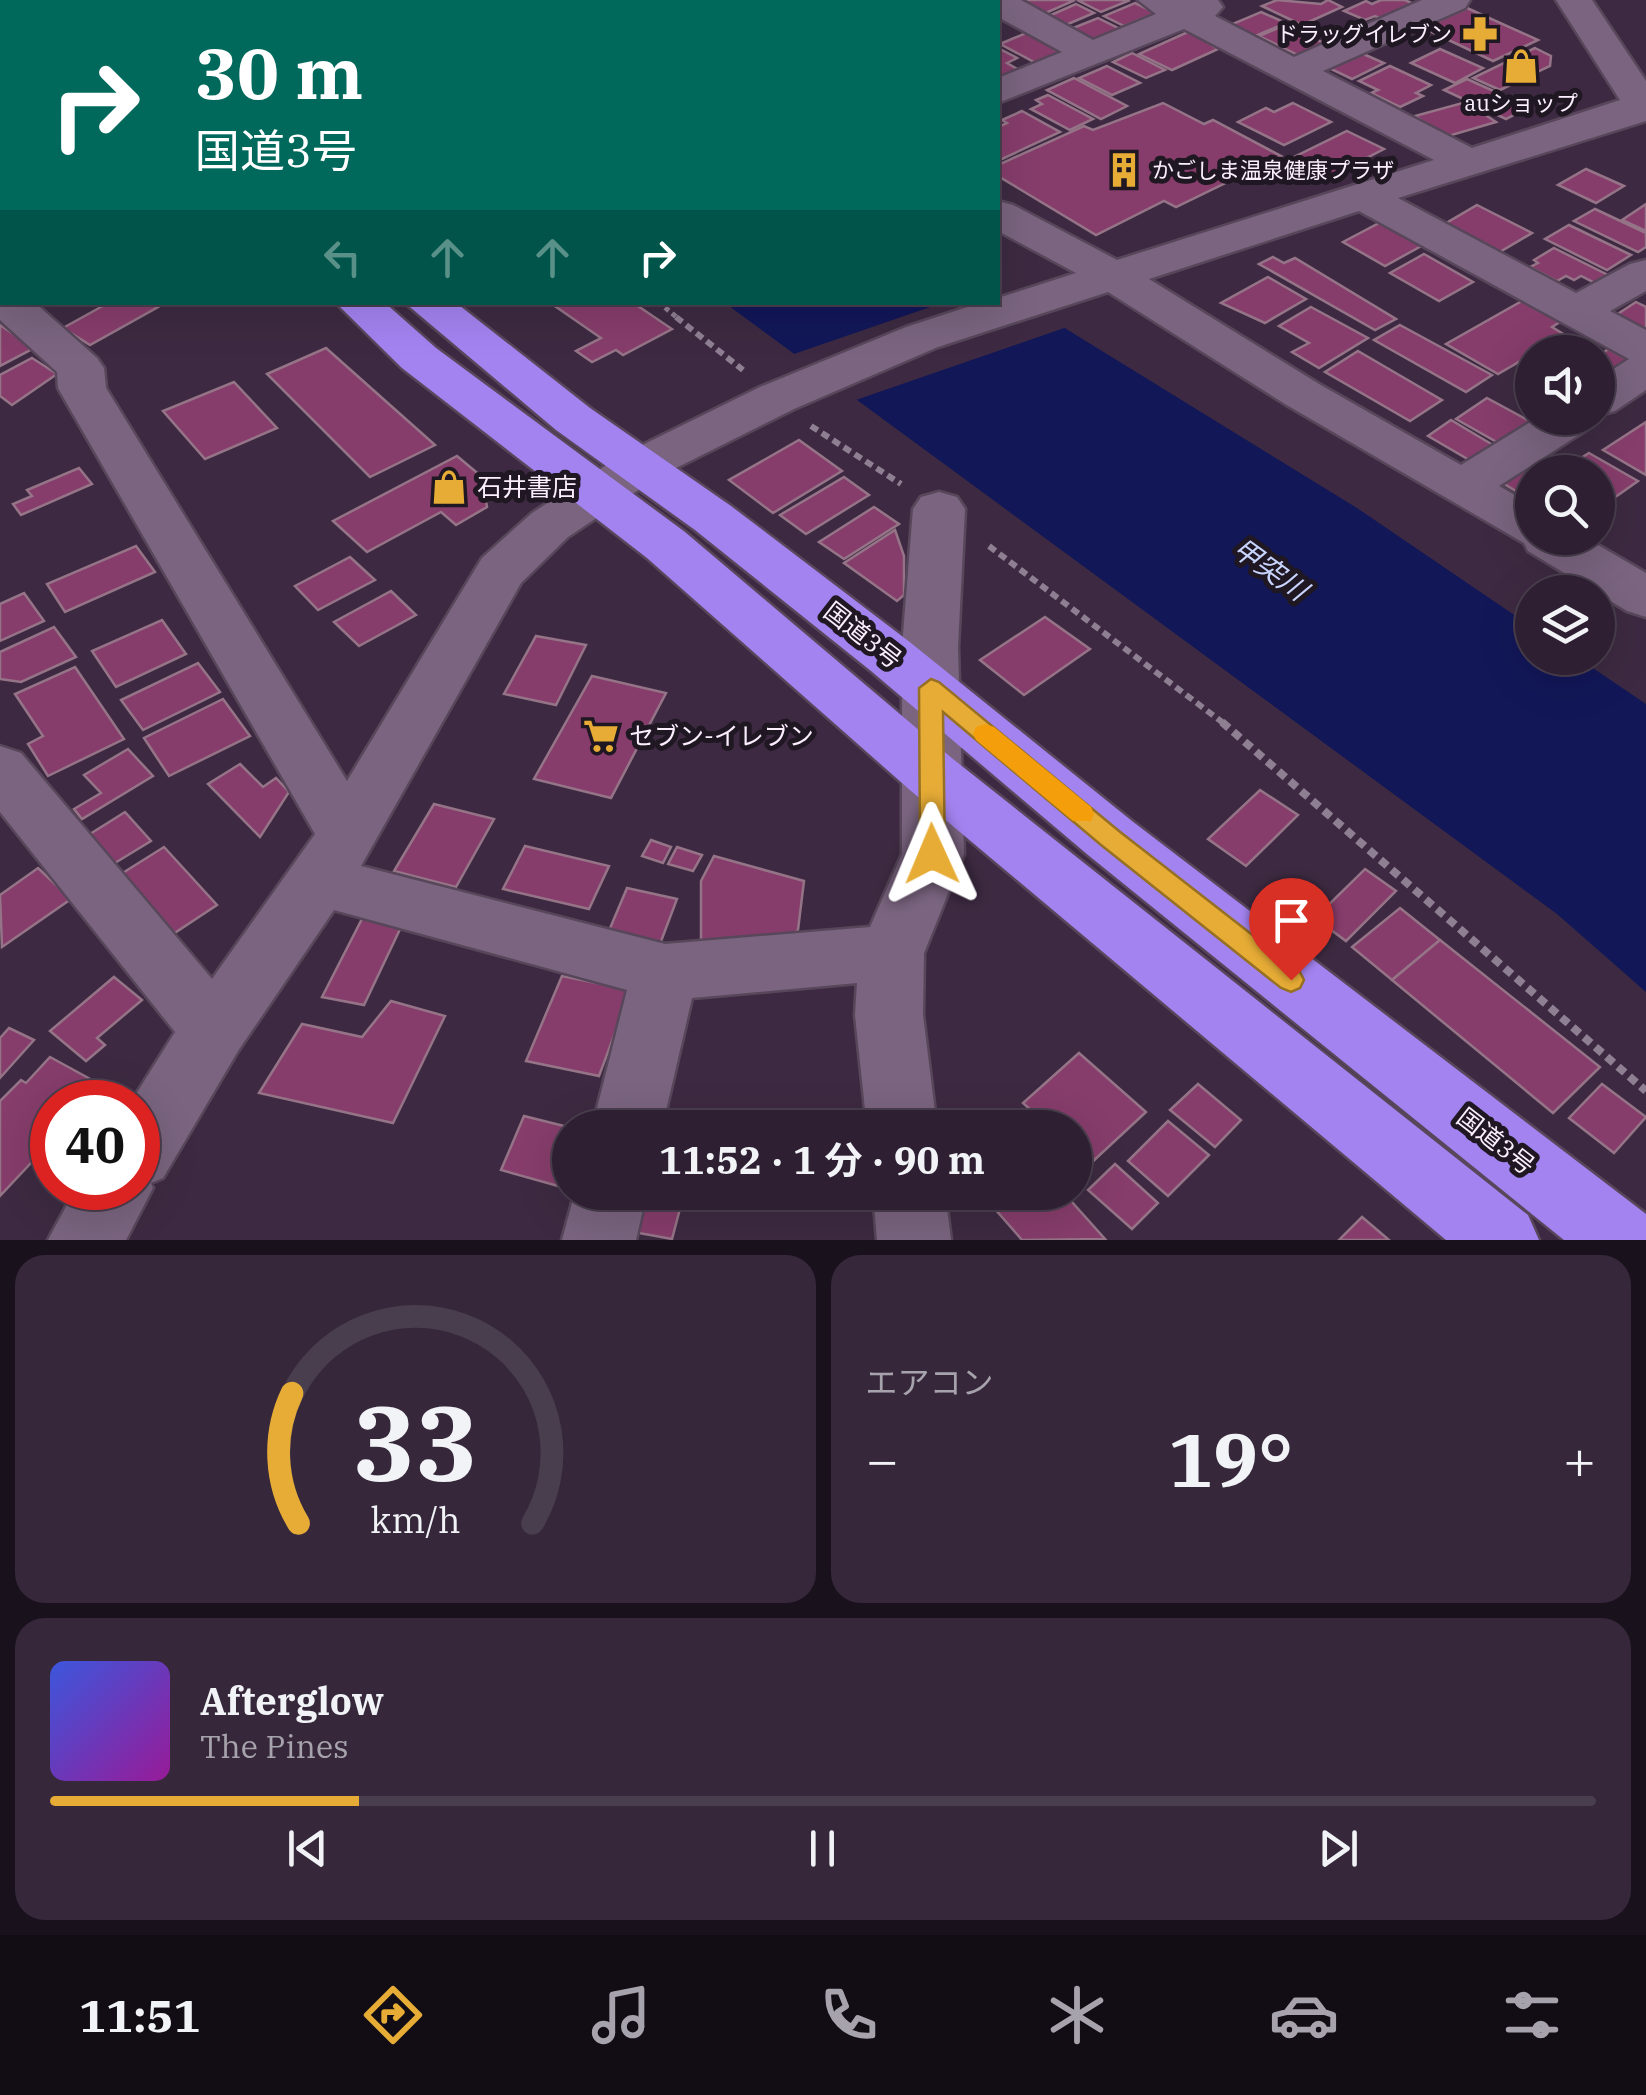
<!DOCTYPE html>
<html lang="ja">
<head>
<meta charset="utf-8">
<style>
	body { margin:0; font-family:"IBM Plex Serif","Noto Sans JP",serif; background:#36283a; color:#f1f3f6; height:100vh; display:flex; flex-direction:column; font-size:38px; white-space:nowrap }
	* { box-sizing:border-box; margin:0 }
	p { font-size:32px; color:#a7a3ac }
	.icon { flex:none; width:55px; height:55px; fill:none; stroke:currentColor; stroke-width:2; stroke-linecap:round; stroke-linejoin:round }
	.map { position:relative; height:1240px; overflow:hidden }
	.drawer { display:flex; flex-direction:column; gap:15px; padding:15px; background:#19121c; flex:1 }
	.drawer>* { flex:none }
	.top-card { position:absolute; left:0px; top:0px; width:1000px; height:305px; box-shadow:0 10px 40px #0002,0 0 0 2px #493e4d; background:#00695c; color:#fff; overflow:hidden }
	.controls { position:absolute; left:1515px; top:335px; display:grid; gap:20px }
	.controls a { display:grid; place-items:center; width:100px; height:100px; border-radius:50%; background:#2e2032; box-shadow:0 10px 40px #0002,0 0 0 2px #493e4d; font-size:50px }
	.speed { position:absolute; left:30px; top:1080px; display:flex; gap:20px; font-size:50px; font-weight:700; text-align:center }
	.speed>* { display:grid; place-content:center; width:130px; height:130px; border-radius:50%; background:#2e2032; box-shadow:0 10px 40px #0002,0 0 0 2px #493e4d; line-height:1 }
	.speed .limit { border:15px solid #d22; background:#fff; color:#111 }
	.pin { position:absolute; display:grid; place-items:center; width:85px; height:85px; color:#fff; margin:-102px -42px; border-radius:50% 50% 50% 0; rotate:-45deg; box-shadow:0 0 10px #0007 }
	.pin .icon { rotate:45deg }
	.me { position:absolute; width:110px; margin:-55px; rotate:359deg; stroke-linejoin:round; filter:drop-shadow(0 0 8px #0008) }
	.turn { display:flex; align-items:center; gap:35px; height:210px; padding:0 30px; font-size:45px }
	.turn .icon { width:130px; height:130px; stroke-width:2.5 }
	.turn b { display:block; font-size:70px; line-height:85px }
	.lanes { display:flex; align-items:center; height:95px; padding:0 30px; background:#0003; justify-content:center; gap:50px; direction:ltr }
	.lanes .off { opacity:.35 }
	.big { font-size:75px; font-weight:700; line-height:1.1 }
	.drawer .card { flex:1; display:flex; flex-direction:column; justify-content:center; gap:15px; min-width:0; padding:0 35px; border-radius:30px; background:#36283a }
	.drawer .dial { align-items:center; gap:0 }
	.dial svg { height:260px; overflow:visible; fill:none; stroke:#493e4d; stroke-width:7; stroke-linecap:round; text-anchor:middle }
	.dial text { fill:#f1f3f6; stroke:none }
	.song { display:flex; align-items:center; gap:30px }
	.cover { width:120px; height:120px; border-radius:15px; background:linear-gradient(135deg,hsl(230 70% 55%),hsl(300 70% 35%)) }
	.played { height:10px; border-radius:5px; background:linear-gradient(90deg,#e7ac36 20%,#493e4d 20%) }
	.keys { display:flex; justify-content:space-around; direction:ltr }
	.heat { display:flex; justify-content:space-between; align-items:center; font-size:55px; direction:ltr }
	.drawer .tiles { flex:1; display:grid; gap:15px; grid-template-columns:1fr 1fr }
	.card:last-child { grid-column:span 2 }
	.trip { position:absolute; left:552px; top:1110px; width:540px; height:100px; border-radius:50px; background:#2e2032; box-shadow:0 10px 40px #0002,0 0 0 2px #493e4d; font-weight:700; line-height:100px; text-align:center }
	.dock { display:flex; height:160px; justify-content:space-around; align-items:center; background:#120d14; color:#a7a3ac }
	.dock .icon { width:70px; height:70px }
	.dock .current { color:#e7ac36 }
	.dock b { font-size:45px; color:#f1f3f6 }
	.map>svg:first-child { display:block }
	.water { fill:#121758 }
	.pier { fill:#3d2a42 }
	.building { fill:#863d6b; stroke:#957487; stroke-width:2.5 }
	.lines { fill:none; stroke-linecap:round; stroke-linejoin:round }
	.minor-casing { stroke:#58475b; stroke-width:5 }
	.highway-casing { stroke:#58475b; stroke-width:5 }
	.path-far2 { stroke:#8f7f93; stroke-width:5; stroke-dasharray:5 4; stroke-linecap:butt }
	.path-far1 { stroke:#8f7f93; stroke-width:6; stroke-dasharray:8 5; stroke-linecap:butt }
	.path { stroke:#8f7f93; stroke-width:8; stroke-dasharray:9 6; stroke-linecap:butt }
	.minor { fill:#7a647f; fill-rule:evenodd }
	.highway { fill:#a383f0; fill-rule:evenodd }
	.route { fill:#e7ac36; stroke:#967023; stroke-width:2.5 }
	.slow { fill:#f59e0b }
	.labels { text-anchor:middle; stroke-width:10; stroke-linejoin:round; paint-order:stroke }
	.far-poi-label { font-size:22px; fill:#fbeffe; stroke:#1f1721; text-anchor:end }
	.poi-label { font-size:25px; fill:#fbeffe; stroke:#1f1721; text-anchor:start }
	.street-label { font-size:25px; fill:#fbeffe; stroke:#1f1721 }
	.water-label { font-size:28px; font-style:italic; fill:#c8d4fd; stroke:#1f1721 }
</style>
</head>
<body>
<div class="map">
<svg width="1646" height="1240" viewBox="0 0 1646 1240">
	<rect width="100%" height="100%" fill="#3d2a42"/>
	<polygon class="water" points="998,287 1357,508 1532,627 1532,658 1578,658 1646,704 1646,992 1557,914 725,303 998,302"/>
	<polygon class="pier" points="1003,285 1070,326 850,402 788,356 942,303 998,302 998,286"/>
	<g class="building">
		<polygon points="1012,0 1070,0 1073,1 1041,15"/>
		<polygon points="1077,0 1130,0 1101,12"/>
		<polygon points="1277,0 1321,4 1328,0 1342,7 1302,25 1262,6"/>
		<polygon points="1381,0 1405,0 1418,6 1386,21 1375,16 1365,20 1344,11 1366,1 1372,4"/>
		<polygon points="1135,3 1156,13 1124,26 1104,16"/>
		<polygon points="1076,4 1094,13 1061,27 1044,18"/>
		<polygon points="1467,8 1538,40 1493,61 1423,28"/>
		<polygon points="1261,12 1286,23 1253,37 1230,25"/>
		<polygon points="1098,18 1120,29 1094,40 1068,30"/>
		<polygon points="1286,25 1328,45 1302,57 1259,36"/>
		<polygon points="1031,31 1062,47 1056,50 1061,52 1036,63 1000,44"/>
		<polygon points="1190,31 1218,49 1172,70 1139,54"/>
		<polygon points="998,48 1017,58 1007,63 1019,70 998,79"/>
		<polygon points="1535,48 1551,56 1550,66 1500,90 1473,78"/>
		<polygon points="1440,49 1483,68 1455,83 1411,63"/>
		<polygon points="1132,53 1165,70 1146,78 1113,62"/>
		<polygon points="1361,53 1384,63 1352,79 1329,68"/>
		<polygon points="1107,66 1140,83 1112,95 1079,78"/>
		<polygon points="1390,66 1431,85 1416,93 1423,96 1400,107 1371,93 1378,90 1359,81"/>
		<polygon points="1074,78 1127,106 1101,119 1047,90"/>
		<polygon points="1467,79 1529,107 1506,119 1444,90"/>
		<polygon points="1048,95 1093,119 1070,130 1031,109 1042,104 1036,100"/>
		<polygon points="1466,102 1496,122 1445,137 1415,116"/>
		<polygon points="1163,103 1204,124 1213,120 1281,156 1176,207 1164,201 1096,235 998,176 998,165 1084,126 1093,130"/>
		<polygon points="1293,103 1331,122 1284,145 1238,122 1266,108 1274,112"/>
		<polygon points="1022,111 1060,132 1002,159 998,156 998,127 1007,123 1002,120"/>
		<polygon points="1347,131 1384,149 1333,175 1296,156"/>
		<polygon points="1586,169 1624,186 1596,203 1558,185"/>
		<polygon points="1646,204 1646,231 1622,220"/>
		<polygon points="1477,205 1532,233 1498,253 1443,225"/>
		<polygon points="1595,209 1646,233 1646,247 1638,252 1574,221"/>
		<polygon points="1383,221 1425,244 1385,266 1343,242"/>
		<polygon points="1569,225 1631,255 1607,270 1545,239"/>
		<polygon points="1554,248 1612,277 1599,285 1581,276 1574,280 1566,276 1557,281 1530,267 1538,263 1534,260"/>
		<polygon points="1424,254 1473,282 1439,301 1390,273"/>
		<polygon points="1273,257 1284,263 1295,258 1396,319 1375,330 1259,264"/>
		<polygon points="1268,277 1306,299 1265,323 1221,303"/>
		<polygon points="1522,301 1560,322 1552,327 1565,335 1498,374 1446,344"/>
		<polygon points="110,302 151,302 158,307 90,345 63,328"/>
		<polygon points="549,302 632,302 672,329 623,355 616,350 592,362 576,351 601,338"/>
		<polygon points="1636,302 1646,307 1646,334 1613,317"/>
		<polygon points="1311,307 1368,338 1319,368 1292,352 1309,343 1279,326"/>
		<polygon points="0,325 34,348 0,366"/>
		<polygon points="1400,325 1492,375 1466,392 1374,340"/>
		<polygon points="326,348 435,445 370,477 267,374"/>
		<polygon points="1608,349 1632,362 1598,386 1598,357"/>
		<polygon points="1358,351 1442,400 1410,421 1325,372"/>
		<polygon points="32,358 57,374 12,405 0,396 0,375"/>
		<polygon points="234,382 277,428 205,459 163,411"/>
		<polygon points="1487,398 1533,423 1502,445 1456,419"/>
		<polygon points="1451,420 1493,445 1471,461 1428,436"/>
		<polygon points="1646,422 1646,475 1603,450"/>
		<polygon points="799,440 842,471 773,513 729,480"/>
		<polygon points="1589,453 1638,481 1604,505 1598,501 1598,472 1559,472"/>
		<polygon points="457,456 482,477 487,507 456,525 441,512 367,552 333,521"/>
		<polygon points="1526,465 1538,472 1532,472 1532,497 1529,499 1501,482"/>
		<polygon points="79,468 92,484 21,515 13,504 32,496 27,490"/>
		<polygon points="844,477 869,495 806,534 780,515"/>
		<polygon points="874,507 899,524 844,559 819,542"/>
		<polygon points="895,530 904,556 904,595 897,601 844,563"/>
		<polygon points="136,546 155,572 65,612 47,584"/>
		<polygon points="350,557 375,580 318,610 295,586"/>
		<polygon points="391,591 416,615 359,646 334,622"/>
		<polygon points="24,593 44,621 0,641 0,604"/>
		<polygon points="1045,617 1090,649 1024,695 980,660"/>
		<polygon points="162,620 186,654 116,687 92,651"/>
		<polygon points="54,627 76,657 21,682 0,679 0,652"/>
		<polygon points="536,636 586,645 556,705 504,694"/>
		<polygon points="198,663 220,692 143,730 121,700"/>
		<polygon points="75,667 124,739 48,776 28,744 43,736 15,694"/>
		<polygon points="592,676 666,693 611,798 534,779"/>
		<polygon points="223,699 250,736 169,776 144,738"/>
		<polygon points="128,749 153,776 82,819 74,809 101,793 84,775"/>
		<polygon points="240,764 263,787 276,778 289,792 260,837 208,784"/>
		<polygon points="1260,790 1298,815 1246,866 1208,839"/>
		<polygon points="434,804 494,819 456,887 394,871"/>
		<polygon points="125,812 151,841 115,863 90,834"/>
		<polygon points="651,840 671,847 663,863 642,856"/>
		<polygon points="525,846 609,866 589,909 503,889"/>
		<polygon points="164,847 217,905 173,934 121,874"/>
		<polygon points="677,847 702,855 693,871 668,864"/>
		<polygon points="714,856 804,881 798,930 776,952 701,958 701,881"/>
		<polygon points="38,868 71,899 2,947 0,895"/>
		<polygon points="1365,869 1396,891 1346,941 1315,918"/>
		<polygon points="627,888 677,899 660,944 608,933"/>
		<polygon points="1400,908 1440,940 1392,980 1352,947"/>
		<polygon points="364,915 403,923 364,1005 322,997"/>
		<polygon points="1440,940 1600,1067 1553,1113 1392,980"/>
		<polygon points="562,976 631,990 599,1076 526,1061"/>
		<polygon points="114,977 142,1000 97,1038 105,1045 86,1061 50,1031"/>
		<polygon points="391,1001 445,1016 393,1123 259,1093 302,1024 362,1037"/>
		<polygon points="9,1028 34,1040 0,1078 0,1038"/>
		<polygon points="1079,1053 1146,1112 1090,1164 1075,1151 1075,1128 1050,1128 1023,1103"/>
		<polygon points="50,1057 103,1086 87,1102 52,1102 52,1150 46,1147 0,1196 0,1101 21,1080 26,1083"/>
		<polygon points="1198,1084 1241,1120 1215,1147 1170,1110"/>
		<polygon points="1602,1084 1646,1117 1614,1153 1569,1118"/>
		<polygon points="837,1112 838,1128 742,1128 741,1117"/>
		<polygon points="524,1116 572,1128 569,1189 501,1170"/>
		<polygon points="1168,1121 1209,1155 1168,1196 1128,1161"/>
		<polygon points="1115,1164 1158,1203 1132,1229 1088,1190"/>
		<polygon points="986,1192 1063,1192 1105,1239 1022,1240 987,1200"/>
		<polygon points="638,1198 681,1205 672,1239 628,1231"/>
		<polygon points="1362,1217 1389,1240 1339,1240"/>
	</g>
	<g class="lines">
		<defs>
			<g id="minor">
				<polygon points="820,0 859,0 860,2 822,2"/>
				<polygon points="976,0 1021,0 1093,40 1156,14 1138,0 1218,0 1223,7 1215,16 1294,57 1422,0 1470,0 1465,8 1323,71 1472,148 1620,100 1556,0 1592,0 1646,81 1646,121 1398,198 1576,293 1630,264 1646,260 1646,291 1610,311 1646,330 1646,390 1615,411 1598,415 1598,379 1629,359 1359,211 1149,279 1319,384 1461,465 1537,418 1595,418 1588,429 1499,486 1532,505 1532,538 1586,538 1646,573 1646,617 1627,611 1528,551 1524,543 1285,404 1108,292 938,347 794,409 658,477 568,537 521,583 361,866 665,944 870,927 902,854 902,647 913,509 921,497 939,492 957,497 965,509 958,647 964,854 924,953 923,1015 937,1128 867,1128 855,1015 857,983 692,998 662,1128 592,1128 627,990 334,910 238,1051 163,1178 151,1183 153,1188 126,1240 48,1240 76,1188 138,1188 138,1102 131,1102 175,1032 0,812 0,746 21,753 212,979 315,834 58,388 57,372 0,320 0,290 2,302 34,302 97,358 104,368 106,388 347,781 482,558 532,513 622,455 760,387 906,327 983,302 998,302 998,298 1076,273 998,231 998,201 1013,205 1117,260 1434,160 1184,29 998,103 998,78 1062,52 998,17 998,2"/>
				<polygon points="575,1192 647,1192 636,1240 562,1240"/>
				<polygon points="873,1192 945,1192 951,1240 877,1240"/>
			</g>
			<g id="highway">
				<polygon points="6,0 44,0 45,2 8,2"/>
				<polygon points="61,0 99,0 100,2 63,2"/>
				<polygon points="335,302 384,302 436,348 685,532 953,759 1528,1215 1539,1240 1446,1240 911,791 647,558 402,368"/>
				<polygon points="404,302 455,302 590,408 731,506 911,643 1132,821 1646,1214 1646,1240 1564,1240 1088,855 871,671 695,530 556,430"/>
			</g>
		</defs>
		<use href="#minor" class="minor-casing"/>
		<use href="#highway" class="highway-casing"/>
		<polyline class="path-far2" points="658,302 679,319"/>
		<g class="path-far1">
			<polyline points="676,317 743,370"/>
			<polyline points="811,426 901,484"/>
			<polyline points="989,546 1226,725"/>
		</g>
		<polyline class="path" points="1222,722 1646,1091"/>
		<use href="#minor" class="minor"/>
		<use href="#highway" class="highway"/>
	</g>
	<polygon class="route" points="931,679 939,682 1119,831 1300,972 1304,980 1300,988 1291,992 1281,988 1101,845 943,712 945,854 942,861 932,864 923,861 920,854 919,688"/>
	<polygon class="slow" points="985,724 994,727 1091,807 1094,814 1091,821 1073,821 976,740 973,734 976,727"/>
	<defs>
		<symbol id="pharmacy-bare" viewBox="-9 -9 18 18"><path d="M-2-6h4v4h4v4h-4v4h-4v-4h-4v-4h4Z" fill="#e7ac36" stroke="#1f1721" stroke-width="2.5" paint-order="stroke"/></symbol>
		<symbol id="shop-bare" viewBox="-9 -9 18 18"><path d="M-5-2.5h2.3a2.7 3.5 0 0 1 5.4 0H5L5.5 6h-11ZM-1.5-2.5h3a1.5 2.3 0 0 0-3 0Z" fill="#e7ac36" stroke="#1f1721" stroke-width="2.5" paint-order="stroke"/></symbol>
		<symbol id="building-bare" viewBox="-9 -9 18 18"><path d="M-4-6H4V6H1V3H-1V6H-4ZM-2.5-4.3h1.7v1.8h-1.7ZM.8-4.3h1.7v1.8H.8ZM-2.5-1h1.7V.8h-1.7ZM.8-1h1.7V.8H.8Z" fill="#e7ac36" stroke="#1f1721" stroke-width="2.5" paint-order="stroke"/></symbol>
		<symbol id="supermarket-bare" viewBox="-9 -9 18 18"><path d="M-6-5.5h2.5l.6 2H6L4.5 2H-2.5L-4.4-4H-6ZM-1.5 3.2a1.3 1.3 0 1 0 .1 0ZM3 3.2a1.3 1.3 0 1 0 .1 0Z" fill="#e7ac36" stroke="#1f1721" stroke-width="2.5" paint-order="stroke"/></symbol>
	</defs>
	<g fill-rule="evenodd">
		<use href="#pharmacy-bare" x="1455" y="9" width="50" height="50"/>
		<use href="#shop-bare" x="1496" y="41" width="50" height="50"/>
		<use href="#building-bare" x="1099" y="145" width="50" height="50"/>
		<use href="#shop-bare" x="424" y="462" width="50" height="50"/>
		<use href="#supermarket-bare" x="576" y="711" width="50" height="50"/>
	</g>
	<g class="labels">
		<g class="far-poi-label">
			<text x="1452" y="42">ドラッグイレブン</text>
			<text x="1521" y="111" text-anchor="middle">auショップ</text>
			<text x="1152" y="178" text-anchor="start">かごしま温泉健康プラザ</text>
		</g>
		<g class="poi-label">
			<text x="477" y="496">石井書店</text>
			<text x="629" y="745">セブン-イレブン</text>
		</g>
		<g class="street-label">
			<text transform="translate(863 635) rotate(38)" y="9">国道3号</text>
			<text transform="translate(1496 1141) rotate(38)" y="9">国道3号</text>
		</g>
		<g class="water-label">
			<text transform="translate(1270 569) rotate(36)" y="10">甲突川</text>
		</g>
	</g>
</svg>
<div class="controls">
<a><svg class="icon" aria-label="sound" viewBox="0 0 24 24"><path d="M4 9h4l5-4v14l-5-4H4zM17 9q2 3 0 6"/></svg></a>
<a><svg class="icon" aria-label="search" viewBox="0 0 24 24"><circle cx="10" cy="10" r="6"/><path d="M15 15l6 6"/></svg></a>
<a><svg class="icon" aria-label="layers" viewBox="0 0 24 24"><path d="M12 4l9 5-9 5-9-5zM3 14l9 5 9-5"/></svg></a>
</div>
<div class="speed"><div class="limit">40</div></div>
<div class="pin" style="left:1291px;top:980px;background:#d93025"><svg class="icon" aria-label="arrive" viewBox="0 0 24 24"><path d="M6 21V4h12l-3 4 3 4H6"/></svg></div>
<svg class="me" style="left:932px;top:854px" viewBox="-20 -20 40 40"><path d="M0-17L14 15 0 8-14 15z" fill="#e7ac36" stroke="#fff" stroke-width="4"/></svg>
<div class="trip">11:52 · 1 分 · 90 m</div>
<div class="top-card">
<div class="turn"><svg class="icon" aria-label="right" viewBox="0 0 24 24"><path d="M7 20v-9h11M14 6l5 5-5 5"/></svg><div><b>30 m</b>国道3号</div></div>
<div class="lanes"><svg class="icon off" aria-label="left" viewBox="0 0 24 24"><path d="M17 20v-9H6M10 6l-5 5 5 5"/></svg><svg class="icon off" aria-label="ahead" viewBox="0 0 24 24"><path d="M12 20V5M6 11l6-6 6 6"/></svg><svg class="icon off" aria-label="ahead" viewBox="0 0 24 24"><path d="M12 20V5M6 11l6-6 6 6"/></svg><svg class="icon" aria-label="right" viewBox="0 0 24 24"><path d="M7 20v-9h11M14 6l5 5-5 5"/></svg></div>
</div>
</div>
<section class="drawer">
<div class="tiles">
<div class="card dial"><svg viewBox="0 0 100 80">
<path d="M14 69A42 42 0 1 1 86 69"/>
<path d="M14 69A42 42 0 0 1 12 29" stroke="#e7ac36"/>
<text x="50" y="56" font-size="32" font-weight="700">33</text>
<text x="50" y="72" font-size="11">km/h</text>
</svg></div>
<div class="card"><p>エアコン</p>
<div class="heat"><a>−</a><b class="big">19°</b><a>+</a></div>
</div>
<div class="card">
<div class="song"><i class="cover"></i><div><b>Afterglow</b><p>The Pines</p></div></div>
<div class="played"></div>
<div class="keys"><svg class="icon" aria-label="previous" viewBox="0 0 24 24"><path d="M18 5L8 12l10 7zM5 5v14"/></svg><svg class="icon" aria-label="pause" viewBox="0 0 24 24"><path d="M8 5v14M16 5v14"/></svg><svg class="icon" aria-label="next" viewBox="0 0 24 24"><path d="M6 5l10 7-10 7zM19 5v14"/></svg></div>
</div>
</div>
</section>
<nav class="dock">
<b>11:51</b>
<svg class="icon current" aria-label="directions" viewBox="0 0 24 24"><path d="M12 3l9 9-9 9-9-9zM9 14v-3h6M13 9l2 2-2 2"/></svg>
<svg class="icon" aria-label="music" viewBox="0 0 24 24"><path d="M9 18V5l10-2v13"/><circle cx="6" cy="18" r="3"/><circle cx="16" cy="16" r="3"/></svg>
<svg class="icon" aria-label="phone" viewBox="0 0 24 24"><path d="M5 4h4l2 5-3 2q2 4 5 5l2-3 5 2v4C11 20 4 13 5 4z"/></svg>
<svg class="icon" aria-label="climate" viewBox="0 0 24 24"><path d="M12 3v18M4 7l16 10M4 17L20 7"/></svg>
<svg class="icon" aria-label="car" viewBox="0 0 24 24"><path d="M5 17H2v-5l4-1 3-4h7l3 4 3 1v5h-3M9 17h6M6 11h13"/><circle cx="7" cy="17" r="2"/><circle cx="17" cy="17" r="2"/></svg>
<svg class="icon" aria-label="filters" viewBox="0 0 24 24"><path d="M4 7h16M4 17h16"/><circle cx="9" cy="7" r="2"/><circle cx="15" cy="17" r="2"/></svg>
</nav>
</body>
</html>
